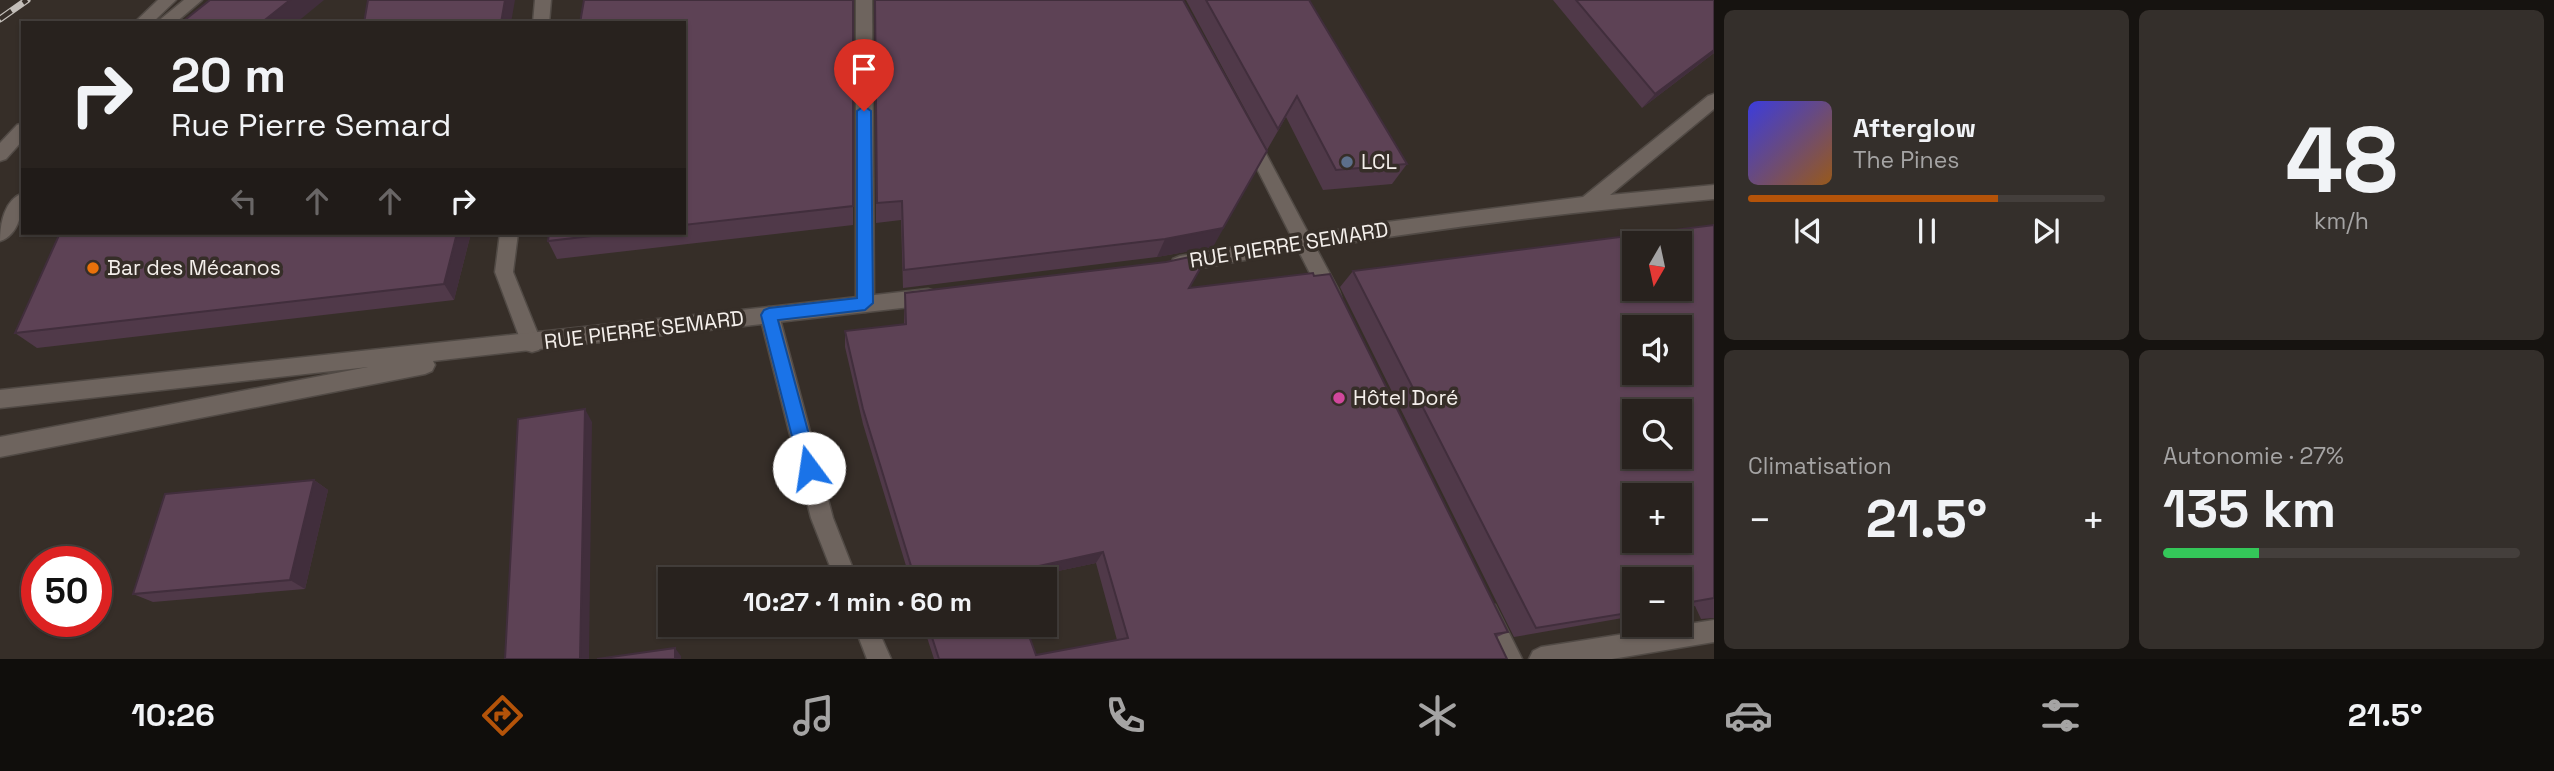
<!DOCTYPE html>
<html lang="fr">
<head>
<meta charset="utf-8">
<style>
	body { margin:0; font-family:"Space Grotesk",sans-serif; background:#342f2b; color:#f1f3f6; height:100vh; display:flex; flex-direction:column; font-size:26px; white-space:nowrap }
	* { box-sizing:border-box; margin:0 }
	p { font-size:23px; color:#a5a4a4 }
	.icon { flex:none; width:38px; height:38px; fill:none; stroke:currentColor; stroke-width:2; stroke-linecap:round; stroke-linejoin:round }
	.map { position:relative; flex:1; overflow:hidden }
	.drawer { display:flex; flex-direction:column; gap:10px; padding:10px; background:#161310; width:840px }
	.drawer>* { flex:none }
	.hud { position:absolute; left:21px; top:21px; width:665px; height:214px; border-radius:0px; box-shadow:0 2px 5px #0004,0 0 0 2px #443f3c; background:#28221e; color:#f1f3f6; overflow:hidden }
	.needle { width:46px; rotate:189deg }
	.fabs { position:absolute; left:1622px; top:231px; display:grid; gap:14px }
	.fabs a { display:grid; place-items:center; width:70px; height:70px; border-radius:0px; background:#28221e; box-shadow:0 2px 5px #0004,0 0 0 2px #443f3c; font-size:35px }
	.speed { position:absolute; left:21px; top:546px; display:flex; gap:14px; font-size:35px; font-weight:700; text-align:center }
	.speed>* { display:grid; place-content:center; width:91px; height:91px; border-radius:50%; background:#28221e; box-shadow:0 2px 5px #0004,0 0 0 2px #443f3c; line-height:1 }
	.speed .limit { border:10px solid #d22; background:#fff; color:#111 }
	.pin { position:absolute; display:grid; place-items:center; width:60px; height:60px; color:#fff; margin:-72px -30px; border-radius:50% 50% 50% 0; rotate:-45deg; box-shadow:0 0 7px #0007 }
	.pin .icon { rotate:45deg }
	.me { position:absolute; width:77px; margin:-38px; rotate:346deg; stroke-linejoin:round; filter:drop-shadow(0 0 5px #0008) }
	.turn { display:flex; align-items:center; gap:24px; height:147px; padding:0 35px; font-size:32px }
	.turn .icon { width:91px; height:91px; stroke-width:2.5 }
	.turn b { display:block; font-size:49px; line-height:60px }
	.lanes { display:flex; align-items:center; height:66px; padding:0 35px; background:#0003; justify-content:center; gap:35px; direction:ltr }
	.lanes .off { opacity:.35 }
	.big { font-size:52px; font-weight:700; line-height:1.1 }
	.drawer .card { flex:1; display:flex; flex-direction:column; justify-content:center; gap:10px; min-width:0; padding:0 24px; border-radius:10px; background:#342f2b }
	.drawer .dial { align-items:center; gap:0 }
	.dial b { font-size:91px; line-height:1 }
	.song { display:flex; align-items:center; gap:21px }
	.cover { width:84px; height:84px; border-radius:10px; background:linear-gradient(135deg,hsl(240 70% 55%),hsl(30 70% 35%)) }
	.played { height:7px; border-radius:4px; background:linear-gradient(90deg,#b45309 70%,#443f3c 70%) }
	.keys { display:flex; justify-content:space-around; direction:ltr }
	.heat { display:flex; justify-content:space-between; align-items:center; font-size:38px; direction:ltr }
	.charge { height:10px; border-radius:5px; background:linear-gradient(90deg,#34c759 27%,#443f3c 0) }
	.drawer .tiles { flex:1; display:grid; gap:10px; grid-template-columns:repeat(2,1fr) }
	.trip { position:absolute; left:658px; top:567px; width:399px; height:70px; border-radius:0px; background:#28221e; box-shadow:0 2px 5px #0004,0 0 0 2px #443f3c; font-weight:700; line-height:70px; text-align:center }
	.menu { display:flex; height:112px; justify-content:space-around; align-items:center; background:#100e0c; color:#a5a4a4 }
	.menu .icon { width:49px; height:49px }
	.menu .active { color:#b45309 }
	.menu b { font-size:32px; color:#f1f3f6 }
	main { display:flex; flex:1; min-height:0 }
	.map>svg:first-child { display:block }
	.lines { fill:none; stroke-linecap:round; stroke-linejoin:round }
	.service-casing { stroke:#514a45; stroke-width:3 }
	.minor-casing { stroke:#514a45; stroke-width:3 }
	.tertiary-casing { stroke:#514a45; stroke-width:3 }
	.secondary-casing { stroke:#514a45; stroke-width:3 }
	.service { fill:#6e645e; fill-rule:evenodd }
	.minor { fill:#6e645e; fill-rule:evenodd }
	.tertiary { fill:#6e645e; fill-rule:evenodd }
	.secondary { fill:#6e645e; fill-rule:evenodd }
	.rail-casing { stroke:#c3beb9; stroke-width:7 }
	.rail { stroke:#362e28; stroke-width:4.5; stroke-dasharray:14; stroke-linecap:butt }
	.wall { fill:#503949 }
	.shaded-wall { fill:#412e3c }
	.building { fill:#5d4255; stroke:#412e3c; stroke-width:2; fill-rule:evenodd }
	.route { fill:#1a73e8; stroke:#114b97; stroke-width:2 }
	.service-dot { fill:#5c6f8a; stroke:#362e28; stroke-width:2.5 }
	.food-dot { fill:#e8710a; stroke:#362e28; stroke-width:2.5 }
	.hotel-dot { fill:#d1479c; stroke:#362e28; stroke-width:2.5 }
	.labels { text-anchor:middle; stroke-width:7; stroke-linejoin:round; paint-order:stroke }
	.poi-label { font-size:21px; fill:#f4efeb; stroke:#362e28; text-anchor:start }
	.street-label { font-size:21px; fill:#f4efeb; stroke:#362e28 }
</style>
</head>
<body>
<main>
<div class="map">
<svg width="1714" height="659" viewBox="0 0 1714 659">
	<rect width="100%" height="100%" fill="#362e28"/>
	<g class="lines">
		<defs>
			<polygon id="service" points="184,0 202,0 175,23 156,23"/>
			<g id="minor">
				<polygon points="535,0 551,0 549,23 533,23"/>
				<polygon points="856,0 872,0 874,304 872,310 865,312 858,310 856,304"/>
				<polygon points="1249,131 1255,133 1339,291 1341,297 1339,303 1332,305 1325,303 1241,137 1243,133"/>
				<polygon points="500,233 518,233 513,272 542,344 539,350 532,352 525,350 522,344 495,272"/>
				<polygon points="1487,602 1495,605 1522,659 1498,659 1476,613 1479,605"/>
				<polygon points="1714,620 1714,642 1612,659 1529,659 1533,651 1541,647"/>
			</g>
			<g id="tertiary">
				<path d="M1714,94V109L1610,195L1714,185V199C1535,215 1357,238 1180,272L1173,269L1171,264L1173,259L1180,256L1379,223L1583,197L1708,96Z"/>
				<polygon points="928,289 935,291 937,297 935,303 928,305 769,323 762,321 759,315 762,309 769,307"/>
			</g>
			<g id="secondary">
				<polygon points="158,0 176,0 152,23 134,23"/>
				<polygon points="23,123 23,140 6,159 0,161 0,143 17,125"/>
				<path d="M23,193C23,210 19,235 0,241C0,224 4,200 23,193Z"/>
				<polygon points="769,307 776,309 779,315 833,518 857,579 835,579 811,518 762,324 433,361 435,365 432,371 425,374 0,457 0,437 368,367 0,408 0,390"/>
				<polygon points="854,625 876,625 891,659 867,659"/>
			</g>
		</defs>
		<use href="#service" class="service-casing"/>
		<use href="#minor" class="minor-casing"/>
		<use href="#tertiary" class="tertiary-casing"/>
		<use href="#secondary" class="secondary-casing"/>
		<use href="#service" class="service"/>
		<use href="#minor" class="minor"/>
		<use href="#tertiary" class="tertiary"/>
		<use href="#secondary" class="secondary"/>
		<defs>
			<polyline id="rail" points="0,19 27,0"/>
		</defs>
		<use href="#rail" class="rail-casing"/>
		<use href="#rail" class="rail"/>
	</g>
	<g class="wall">
		<polygon points="853,0 853,225 557,259 548,241 549,233 684,233 684,23"/>
		<polygon points="875,0 1183,0 1213,247 1157,257 903,288 901,220 876,223"/>
		<polygon points="1186,0 1309,0 1407,164 1392,184 1323,190 1286,117 1267,150"/>
		<polygon points="1553,0 1714,0 1714,53 1642,108"/>
		<polygon points="1714,225 1714,618 1701,619 1695,606 1680,609 1680,579 1634,579 1634,616 1514,637 1340,287 1353,271"/>
		<polygon points="60,233 471,233 454,300 37,348 15,333"/>
		<polygon points="1190,288 1508,632 1497,637 1507,659 934,659 923,625 1025,625 1036,655 1117,640 1096,563 1020,579 910,579 863,424 845,347 845,331 904,324 905,293"/>
		<polygon points="314,480 328,490 305,589 153,602 133,594"/>
	</g>
	<g class="shaded-wall">
		<polygon points="290,0 324,0 296,23 261,23"/>
		<polygon points="505,0 515,0 511,23 501,23"/>
		<polygon points="1714,50 1714,53 1642,108 1655,94"/>
		<polygon points="1267,151 1213,247 1157,257 1165,239"/>
		<polygon points="457,233 471,233 454,300 444,284"/>
		<polygon points="585,409 592,422 589,659 580,659"/>
		<polygon points="314,480 328,490 305,589 290,580"/>
		<polygon points="1103,552 1096,563 1020,579 1004,579 1007,573"/>
		<polygon points="675,648 681,656 681,659 675,659"/>
	</g>
	<g class="building">
		<polygon points="210,0 290,0 261,23 181,23"/>
		<polygon points="368,0 505,0 501,23 364,23"/>
		<polygon points="584,0 853,0 853,206 684,225 684,23 580,23"/>
		<polygon points="875,0 1183,0 1267,151 1223,228 1165,239 904,270 902,201 877,203"/>
		<polygon points="1206,0 1309,0 1407,164 1336,170 1297,96 1278,129"/>
		<polygon points="1576,0 1714,0 1714,50 1655,94"/>
		<path d="M1714,225V598L1680,604V579H1634V612L1536,628L1353,271ZM1634,243H1680V289H1634ZM1634,327H1680V373H1634ZM1634,411H1680V457H1634ZM1634,495H1680V541H1634Z"/>
		<polygon points="60,233 457,233 444,284 15,333"/>
		<polygon points="549,233 617,233 548,241"/>
		<polygon points="1209,253 1189,288 1313,273 1314,276 1330,274 1508,632 1495,634 1507,659 939,659 928,625 1025,625 1036,655 1128,638 1103,552 1007,573 1009,579 915,579 863,409 845,331 906,324 905,293 1166,262"/>
		<polygon points="585,409 580,659 505,659 518,419"/>
		<polygon points="314,480 290,580 133,594 165,494"/>
		<polygon points="675,648 675,659 597,659"/>
	</g>
	<polygon class="route" points="864,106 871,111 873,303 865,310 778,320 818,468 815,474 809,477 803,474 800,468 761,315 764,310 769,308 857,298 857,111"/>
	<circle class="service-dot" cx="1347" cy="162" r="7"/>
	<circle class="food-dot" cx="93" cy="268" r="7"/>
	<circle class="hotel-dot" cx="1339" cy="398" r="7"/>
	<g class="labels">
		<g class="poi-label">
			<text x="1361" y="169">LCL</text>
			<text x="107" y="275">Bar des Mécanos</text>
			<text x="1353" y="405">Hôtel Doré</text>
		</g>
		<g class="street-label">
			<text transform="translate(1289 245) rotate(-9)" y="7">RUE PIERRE SEMARD</text>
			<text transform="translate(644 330) rotate(-7)" y="7">RUE PIERRE SEMARD</text>
		</g>
	</g>
</svg>
<div class="fabs">
<a><svg class="needle" viewBox="-14 -14 28 28"><path d="M0-13l5 13h-10z" fill="#e53935"/><path d="M0 13l5-13h-10z" fill="#a5a4a4"/></svg></a>
<a><svg class="icon" aria-label="sound" viewBox="0 0 24 24"><path d="M4 9h4l5-4v14l-5-4H4zM17 9q2 3 0 6"/></svg></a>
<a><svg class="icon" aria-label="search" viewBox="0 0 24 24"><circle cx="10" cy="10" r="6"/><path d="M15 15l6 6"/></svg></a>
<a>+</a>
<a>−</a>
</div>
<div class="speed"><div class="limit">50</div></div>
<div class="pin" style="left:864px;top:111px;background:#d93025"><svg class="icon" aria-label="arrive" viewBox="0 0 24 24"><path d="M6 21V4h12l-3 4 3 4H6"/></svg></div>
<svg class="me" style="left:809px;top:468px" viewBox="-20 -20 40 40"><circle r="19" fill="#fff"/><path d="M0-13L10 11 0 6-10 11z" fill="#1a73e8"/></svg>
<div class="trip">10:27 · 1 min · 60 m</div>
<div class="hud">
<div class="turn"><svg class="icon" aria-label="right" viewBox="0 0 24 24"><path d="M7 20v-9h11M14 6l5 5-5 5"/></svg><div><b>20 m</b>Rue Pierre Semard</div></div>
<div class="lanes"><svg class="icon off" aria-label="left" viewBox="0 0 24 24"><path d="M17 20v-9H6M10 6l-5 5 5 5"/></svg><svg class="icon off" aria-label="ahead" viewBox="0 0 24 24"><path d="M12 20V5M6 11l6-6 6 6"/></svg><svg class="icon off" aria-label="ahead" viewBox="0 0 24 24"><path d="M12 20V5M6 11l6-6 6 6"/></svg><svg class="icon" aria-label="right" viewBox="0 0 24 24"><path d="M7 20v-9h11M14 6l5 5-5 5"/></svg></div>
</div>
</div>
<section class="drawer">
<div class="tiles">
<div class="card">
<div class="song"><i class="cover"></i><div><b>Afterglow</b><p>The Pines</p></div></div>
<div class="played"></div>
<div class="keys"><svg class="icon" aria-label="previous" viewBox="0 0 24 24"><path d="M18 5L8 12l10 7zM5 5v14"/></svg><svg class="icon" aria-label="pause" viewBox="0 0 24 24"><path d="M8 5v14M16 5v14"/></svg><svg class="icon" aria-label="next" viewBox="0 0 24 24"><path d="M6 5l10 7-10 7zM19 5v14"/></svg></div>
</div>
<div class="card dial"><b>48</b><p>km/h</p></div>
<div class="card"><p>Climatisation</p>
<div class="heat"><a>−</a><b class="big">21.5°</b><a>+</a></div>
</div>
<div class="card"><p>Autonomie · 27%</p><b class="big">135 km</b><div class="charge"></div></div>
</div>
</section>
</main>
<nav class="menu">
<b>10:26</b>
<svg class="icon active" aria-label="directions" viewBox="0 0 24 24"><path d="M12 3l9 9-9 9-9-9zM9 14v-3h6M13 9l2 2-2 2"/></svg>
<svg class="icon" aria-label="music" viewBox="0 0 24 24"><path d="M9 18V5l10-2v13"/><circle cx="6" cy="18" r="3"/><circle cx="16" cy="16" r="3"/></svg>
<svg class="icon" aria-label="phone" viewBox="0 0 24 24"><path d="M5 4h4l2 5-3 2q2 4 5 5l2-3 5 2v4C11 20 4 13 5 4z"/></svg>
<svg class="icon" aria-label="climate" viewBox="0 0 24 24"><path d="M12 3v18M4 7l16 10M4 17L20 7"/></svg>
<svg class="icon" aria-label="car" viewBox="0 0 24 24"><path d="M5 17H2v-5l4-1 3-4h7l3 4 3 1v5h-3M9 17h6M6 11h13"/><circle cx="7" cy="17" r="2"/><circle cx="17" cy="17" r="2"/></svg>
<svg class="icon" aria-label="filters" viewBox="0 0 24 24"><path d="M4 7h16M4 17h16"/><circle cx="9" cy="7" r="2"/><circle cx="15" cy="17" r="2"/></svg>
<b>21.5°</b>
</nav>
</body>
</html>
